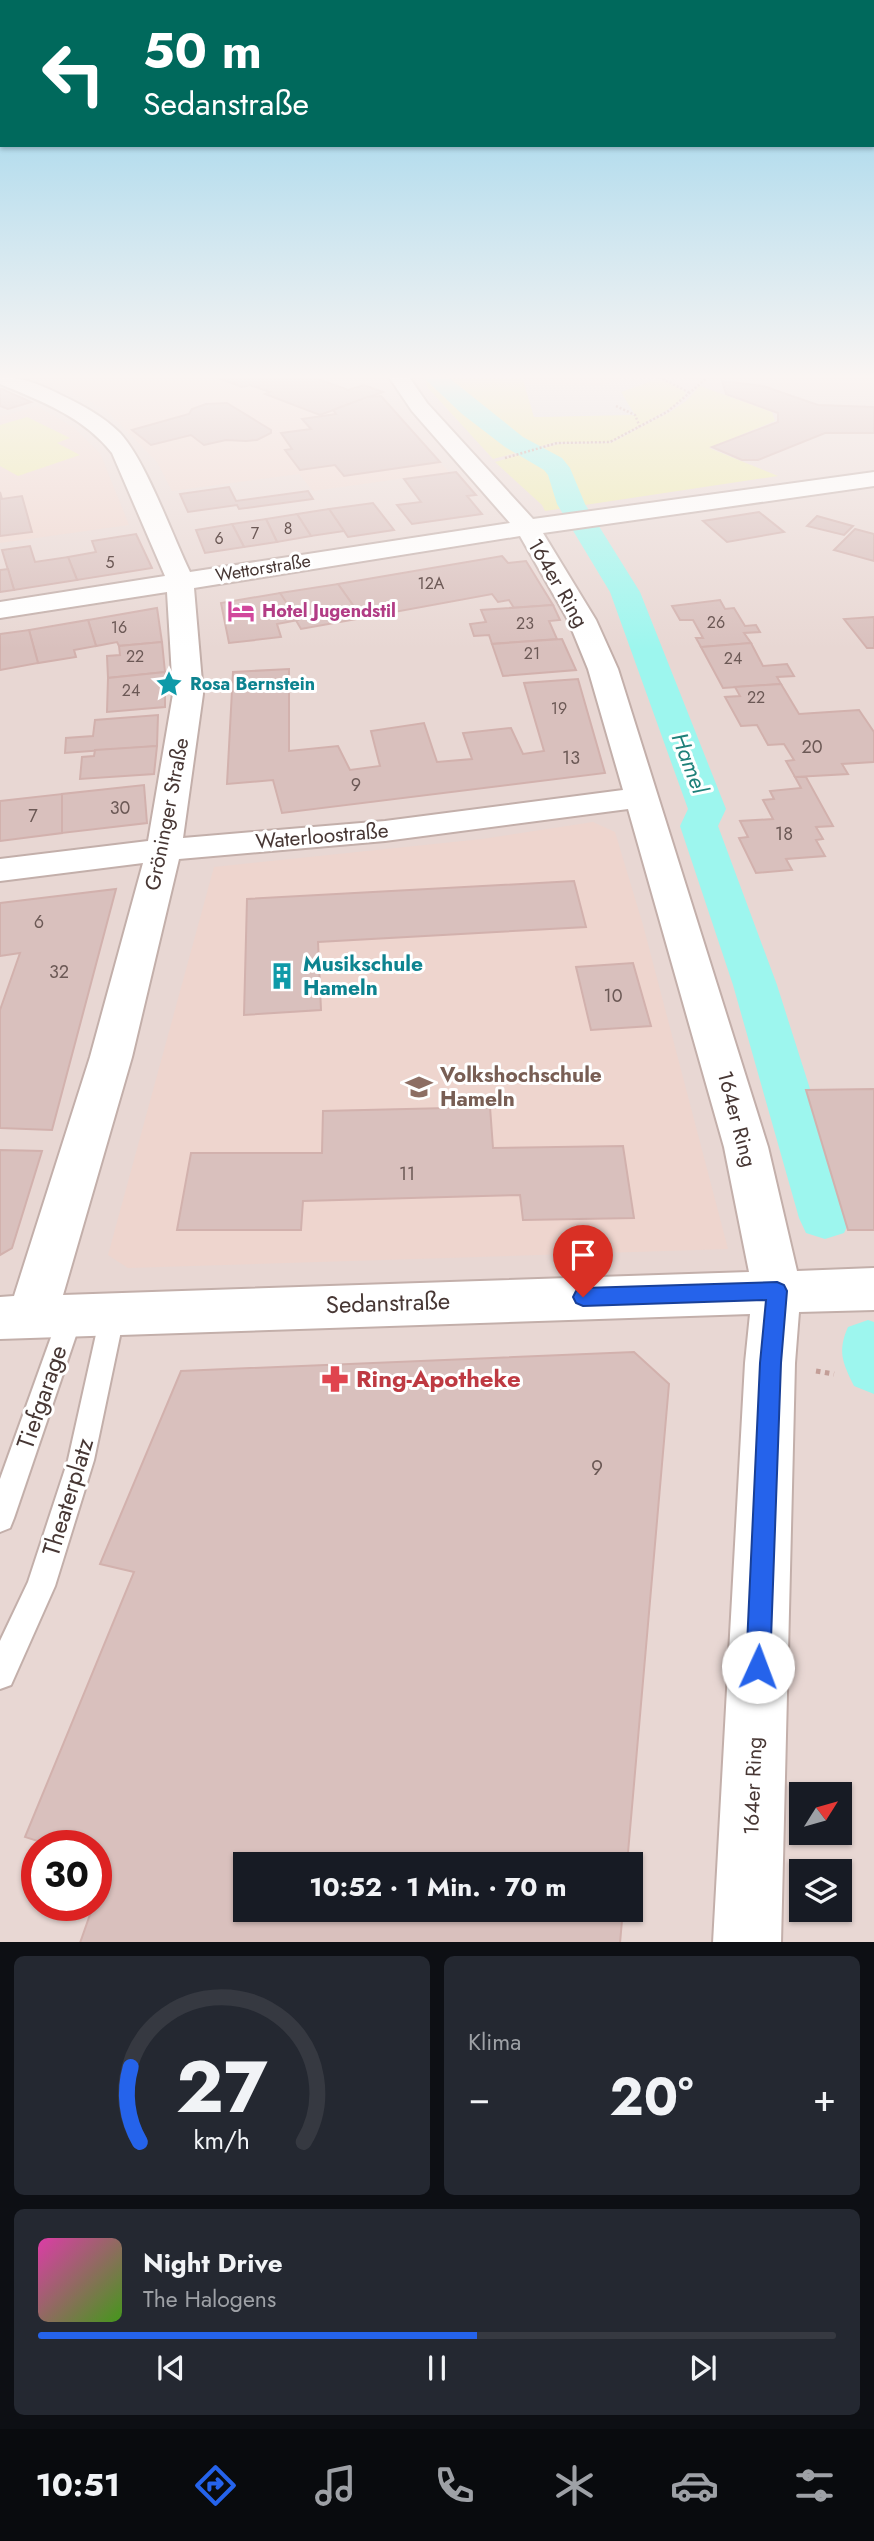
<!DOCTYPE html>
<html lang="de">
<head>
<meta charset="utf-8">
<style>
	body { margin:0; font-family:Jost,sans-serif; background:#242831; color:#f1f3f6; height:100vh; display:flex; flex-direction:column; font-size:26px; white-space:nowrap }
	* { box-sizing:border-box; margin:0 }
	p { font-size:23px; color:#9ea1a6 }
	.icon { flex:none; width:38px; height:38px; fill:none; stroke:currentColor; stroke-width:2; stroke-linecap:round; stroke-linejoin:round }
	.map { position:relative; height:1942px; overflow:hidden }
	.panel { display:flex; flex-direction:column; gap:14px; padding:14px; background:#0d0f14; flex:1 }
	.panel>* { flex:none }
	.banner { position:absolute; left:0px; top:0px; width:875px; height:147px; box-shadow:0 2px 5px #0004; background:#00695c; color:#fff; overflow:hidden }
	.needle { width:46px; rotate:53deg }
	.fabs { position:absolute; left:789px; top:1782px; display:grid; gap:14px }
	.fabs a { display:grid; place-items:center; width:63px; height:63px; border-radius:0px; background:#171b24; box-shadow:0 2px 5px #0004; font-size:35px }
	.speed { position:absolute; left:21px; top:1830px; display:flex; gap:14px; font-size:35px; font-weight:700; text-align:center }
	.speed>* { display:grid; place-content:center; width:91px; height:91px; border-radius:50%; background:#171b24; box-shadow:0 2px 5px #0004; line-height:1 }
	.speed .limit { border:10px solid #d22; background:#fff; color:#111 }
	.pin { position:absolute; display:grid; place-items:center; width:60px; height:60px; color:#fff; margin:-72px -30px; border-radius:50% 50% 50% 0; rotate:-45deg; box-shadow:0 0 7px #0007 }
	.pin .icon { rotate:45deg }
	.me { position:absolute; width:77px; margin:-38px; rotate:2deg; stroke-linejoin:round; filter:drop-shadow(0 0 5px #0008) }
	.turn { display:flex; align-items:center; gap:24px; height:147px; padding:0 28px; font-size:32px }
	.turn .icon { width:91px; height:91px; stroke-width:2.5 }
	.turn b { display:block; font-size:49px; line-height:60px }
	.big { font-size:52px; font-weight:700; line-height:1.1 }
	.panel .tile { flex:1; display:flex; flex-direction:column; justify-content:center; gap:10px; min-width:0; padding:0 24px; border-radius:10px; background:#242831 }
	.panel .dial { align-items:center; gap:0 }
	.dial svg { height:182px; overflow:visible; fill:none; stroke:#363941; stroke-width:7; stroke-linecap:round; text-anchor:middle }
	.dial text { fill:#f1f3f6; stroke:none }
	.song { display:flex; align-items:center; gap:21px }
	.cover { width:84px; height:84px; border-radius:10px; background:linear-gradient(135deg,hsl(320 70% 55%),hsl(100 70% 35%)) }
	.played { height:7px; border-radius:4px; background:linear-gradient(90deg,#2563eb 55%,#363941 55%) }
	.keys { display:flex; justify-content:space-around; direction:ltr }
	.heat { display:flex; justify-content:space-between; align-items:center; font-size:38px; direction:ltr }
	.panel .tiles { flex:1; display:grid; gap:14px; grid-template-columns:1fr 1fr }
	.tile:last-child { grid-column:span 2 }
	.trip { position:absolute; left:233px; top:1852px; width:410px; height:70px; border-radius:0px; background:#171b24; box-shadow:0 2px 5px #0004; font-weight:700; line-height:70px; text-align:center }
	.menu { display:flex; height:112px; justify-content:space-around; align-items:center; background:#090b0e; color:#9ea1a6 }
	.menu .icon { width:49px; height:49px }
	.menu .selected { color:#2563eb }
	.menu b { font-size:32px; color:#f1f3f6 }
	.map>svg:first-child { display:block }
	.residential { fill:#e8d7d3; fill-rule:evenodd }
	.education { fill:#eed5ce }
	.green { fill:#ebe9ab }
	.parking { fill:#e1dcdb }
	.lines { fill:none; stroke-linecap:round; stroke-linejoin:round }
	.canal { fill:#9df6ee; fill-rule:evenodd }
	.building { fill:#d9c0bd; stroke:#d2b1ad; stroke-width:2 }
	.lane-casing { stroke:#c3afaa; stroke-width:4 }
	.street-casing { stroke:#c3afaa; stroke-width:4 }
	.path-far1 { stroke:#c39e97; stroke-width:2.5; stroke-dasharray:2 2; stroke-linecap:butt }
	.path { stroke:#c39e97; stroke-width:5; stroke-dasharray:4.5 4.5; stroke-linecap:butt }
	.lane { fill:#fff; fill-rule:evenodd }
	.street { fill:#fff; fill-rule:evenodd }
	.route { fill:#2563eb; stroke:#184099; stroke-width:2 }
	.labels { text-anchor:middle; stroke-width:6; stroke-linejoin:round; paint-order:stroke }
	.far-number-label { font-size:16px; fill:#6c5956 }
	.far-street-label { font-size:18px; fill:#473734; stroke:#fff }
	.far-hotel-label { font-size:18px; font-weight:bold; fill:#b23c85; stroke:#fff; text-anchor:start }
	.far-culture-label { font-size:18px; font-weight:bold; fill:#0d838f; stroke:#fff; text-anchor:start }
	.number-label { font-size:18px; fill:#6c5956 }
	.street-label { font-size:21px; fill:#473734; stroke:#fff }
	.culture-label { font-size:21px; font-weight:bold; fill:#0d838f; stroke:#fff; text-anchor:start }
	.education-label { font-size:21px; font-weight:bold; fill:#785e54; stroke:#fff; text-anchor:start }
	.near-number-label { font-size:21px; fill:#6c5956 }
	.water-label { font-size:23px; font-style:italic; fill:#1e8079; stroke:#fff }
	.near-street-label { font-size:24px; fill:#473734; stroke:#fff }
	.near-health-label { font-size:24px; font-weight:bold; fill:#be3a42; stroke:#fff; text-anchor:start }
</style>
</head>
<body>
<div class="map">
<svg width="874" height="1943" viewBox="0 0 874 1943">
	<rect width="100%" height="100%" fill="#f4e8e5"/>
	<path class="residential" d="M0,377H874V1942L0,1943ZM802,1794H840V1832H802ZM37,1846H96V1906H37ZM245,1864H630V1909H245ZM802,1871H840V1909H802Z"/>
	<g class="education">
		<polygon points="42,377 319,377 316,378 348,390 364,385 383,392 392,408 449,472 313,491 299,474 172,491 157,462 105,409"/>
		<polygon points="37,406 73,427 100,453 129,525 0,543 0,417"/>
		<polygon points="593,822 615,832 643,925 728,1249 128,1268 108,1255 214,867 482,839"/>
	</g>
	<g class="green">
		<polygon points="424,377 522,377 534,417 634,414 620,392 657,379 676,386 686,393 680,401 664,412 609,442 556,442 493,459 428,388"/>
		<polygon points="700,386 772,412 775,421 709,448 778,476 545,511 542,505 495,462 559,444 611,443 670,412 686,401"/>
		<polygon points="27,417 70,438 57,443 80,455 18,476 0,466 0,425"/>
	</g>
	<polygon class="parking" points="625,377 687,377 671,383 657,379 621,392 635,415 534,417 525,384 602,385"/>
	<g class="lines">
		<g class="canal">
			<polygon points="423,377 448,377 523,437 562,458 570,468 585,504 640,592 726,809 718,826 777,985 851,1218 844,1233 825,1239 806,1233 799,1218 733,985 680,826 688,809 610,592 557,504 548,475 544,470 505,447 462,414"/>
			<path d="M868,1320L874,1322V1394L854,1386C843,1363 837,1352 848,1327Z"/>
		</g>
	</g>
	<g class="building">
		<polygon points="216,377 319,377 315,378 348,390 364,385 383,392 320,415 265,394 270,392 250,385 242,387"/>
		<polygon points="722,381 763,386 818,405 874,407 874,433 825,433 758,460 742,460 712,447 778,422 778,413 726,394"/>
		<polygon points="0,389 2,389 31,402 8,409 0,406"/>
		<polygon points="381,396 440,462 344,476 335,465 300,470 285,450 292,449 281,433 311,429 302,419 336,414 333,410 367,397"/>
		<polygon points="227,403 271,430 271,433 257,440 246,441 226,440 204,445 191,435 151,445 132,430 189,414 192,409 206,404"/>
		<polygon points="456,472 476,495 467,496 482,514 412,524 397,505 421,502 404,479"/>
		<polygon points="229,487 236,501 308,491 313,499 239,509 237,505 188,512 180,494"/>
		<polygon points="0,492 2,499 22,496 32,532 0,536"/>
		<polygon points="373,503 394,530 348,537 329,509"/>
		<polygon points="329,509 344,531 311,536 297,514"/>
		<polygon points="759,512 784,532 727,542 703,521"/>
		<polygon points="297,514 311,536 277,542 266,519"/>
		<polygon points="817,516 853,526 844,535 807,526"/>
		<polygon points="266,519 277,542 244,547 232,524"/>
		<polygon points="232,524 244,547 205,553 196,530"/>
		<polygon points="855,529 874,534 874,561 834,550"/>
		<polygon points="136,534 152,568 77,580 68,557 96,552 92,541"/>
		<polygon points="30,546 35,562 68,557 77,580 14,590 2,550"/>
		<polygon points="502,556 508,563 526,561 553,605 514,608 509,600 498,602 492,594 362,618 338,584"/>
		<polygon points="8,569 14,590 0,592 0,570"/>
		<polygon points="338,584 362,618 301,629 280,593"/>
		<polygon points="280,593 298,620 277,624 281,637 229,643 221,603"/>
		<polygon points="720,600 725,609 734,608 745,626 756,625 760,632 744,633 751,643 701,647 696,638 703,638 693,620 680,620 672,606"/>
		<polygon points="553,605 560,620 549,621 557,639 492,644 489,635 474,636 470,624 486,622 481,610"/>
		<polygon points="157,608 162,642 119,646 117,642 96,646 88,620"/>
		<polygon points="874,617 874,648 867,648 844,619"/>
		<polygon points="88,620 96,646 74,650 76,657 38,663 29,630"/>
		<polygon points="29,630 38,663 0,670 0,634"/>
		<polygon points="562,639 576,670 503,676 492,644"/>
		<polygon points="162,642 165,672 108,678 107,656 120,655 119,646"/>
		<polygon points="751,643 763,666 787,664 794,676 777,677 781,684 723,688 701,647"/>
		<polygon points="289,669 289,751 338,746 350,770 380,766 371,731 424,723 437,762 472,759 463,733 511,728 523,754 544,751 524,683 578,679 605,773 282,813 273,780 227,784 233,672"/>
		<polygon points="165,672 165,707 107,712 108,678"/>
		<polygon points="781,684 799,714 859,710 874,732 874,762 842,764 848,774 795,777 786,761 794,760 784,744 768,745 757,725 741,726 725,697 740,696 735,687"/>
		<polygon points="158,715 157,746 65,753 66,738 93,736 95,720"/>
		<polygon points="157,746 154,774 80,779 82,757 94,756 95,750"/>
		<polygon points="795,777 806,777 833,826 816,827 823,839 816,840 825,856 786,859 792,870 756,873 739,838 748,837 740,821 773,819 763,800 774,799 770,791 801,788"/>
		<polygon points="144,785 147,823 62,833 62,794"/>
		<polygon points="62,794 62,833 0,841 0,801"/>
		<polygon points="574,881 586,927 318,942 321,1010 244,1015 247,899"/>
		<polygon points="116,889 52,1130 0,1128 0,1010 20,953 0,956 0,903"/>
		<polygon points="633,963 651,1026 591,1030 576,967"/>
		<polygon points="874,1089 874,1230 848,1230 806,1090"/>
		<polygon points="490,1107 493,1148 623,1146 634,1218 523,1220 520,1195 303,1201 301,1230 177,1230 191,1153 322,1153 323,1111"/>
		<polygon points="0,1150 42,1151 12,1248 0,1255"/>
		<polygon points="634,1352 669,1384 627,1864 245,1864 245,1909 623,1909 620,1943 80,1943 93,1906 96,1906 96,1896 108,1864 96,1860 96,1846 53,1846 25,1837 134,1572 100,1564 181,1371"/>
	</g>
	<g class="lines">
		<defs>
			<g id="lane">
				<polygon points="113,1301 122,1304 125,1312 94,1460 55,1586 11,1685 0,1689 0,1641 28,1582 68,1460 101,1312 104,1304"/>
				<polygon points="71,1304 80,1307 83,1315 14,1518 10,1528 0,1532 0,1479 59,1315 62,1307"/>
			</g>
			<path id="street" d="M0,377C23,377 41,385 61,395C82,405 103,416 120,433C146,461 172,535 190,572L510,523L412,411L389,377H409L427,403L533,519L874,472V486L543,533L596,620L618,669L768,1147L797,1271L874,1268V1310L799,1312L795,1363L781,1943H713L745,1363L750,1314L0,1339V1297L14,1296L90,1057L143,863L0,881V859L148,841L173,694L167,592L0,618V602L165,576L112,453C84,417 41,401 0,384ZM520,536L568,620L588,669L623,790L385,821L183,838L203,694L194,588ZM628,809L724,1147L749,1272L63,1295L132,1057L179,859L385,841Z"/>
		</defs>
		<use href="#lane" class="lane-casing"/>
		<use href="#street" class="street-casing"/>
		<g class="path-far1">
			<polyline points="659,377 690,393"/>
			<polyline points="616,406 635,415 640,427"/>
			<polyline points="505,458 557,443 610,442 667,412 708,377"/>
		</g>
		<polyline class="path" points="816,1371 834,1374"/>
		<use href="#lane" class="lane"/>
		<use href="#street" class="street"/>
	</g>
	<linearGradient id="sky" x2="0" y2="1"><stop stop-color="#8aceea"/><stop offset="0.58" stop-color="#faf5f3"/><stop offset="1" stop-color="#faf5f3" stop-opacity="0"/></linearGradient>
	<rect width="874" height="649" fill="url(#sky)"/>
	<polygon class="route" points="777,1282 784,1285 787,1291 781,1363 770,1667 767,1675 758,1679 749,1675 746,1667 760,1363 766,1300 583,1306 576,1303 573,1297 576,1291 583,1288"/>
	<defs>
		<symbol id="hotel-bare" viewBox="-9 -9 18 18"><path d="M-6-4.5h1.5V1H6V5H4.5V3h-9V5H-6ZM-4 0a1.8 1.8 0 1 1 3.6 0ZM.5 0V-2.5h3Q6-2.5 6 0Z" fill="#d1479c" stroke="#fff" stroke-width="2.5" paint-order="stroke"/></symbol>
		<symbol id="sight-bare" viewBox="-9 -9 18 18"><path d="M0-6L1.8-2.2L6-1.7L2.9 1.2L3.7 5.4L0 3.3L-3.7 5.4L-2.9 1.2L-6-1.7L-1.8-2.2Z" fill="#0f9aa8" stroke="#fff" stroke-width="2.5" paint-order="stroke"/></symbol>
		<symbol id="building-bare" viewBox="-9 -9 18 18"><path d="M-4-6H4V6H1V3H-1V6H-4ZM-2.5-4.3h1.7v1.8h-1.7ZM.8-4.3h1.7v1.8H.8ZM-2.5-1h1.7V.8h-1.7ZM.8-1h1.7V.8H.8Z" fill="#0f9aa8" stroke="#fff" stroke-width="2.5" paint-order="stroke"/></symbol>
		<symbol id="university-bare" viewBox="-9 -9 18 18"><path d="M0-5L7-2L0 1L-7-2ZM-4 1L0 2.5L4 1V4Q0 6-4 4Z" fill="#8d6e63" stroke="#fff" stroke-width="2.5" paint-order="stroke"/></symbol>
		<symbol id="pharmacy-bare" viewBox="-9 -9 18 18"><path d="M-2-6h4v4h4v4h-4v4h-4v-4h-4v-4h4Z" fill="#e0444e" stroke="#fff" stroke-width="2.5" paint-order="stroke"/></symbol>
	</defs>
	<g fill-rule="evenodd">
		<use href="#hotel-bare" x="222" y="592" width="38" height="38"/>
		<use href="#sight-bare" x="150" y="665" width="38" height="38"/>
		<use href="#building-bare" x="263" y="957" width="38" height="38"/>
		<use href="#university-bare" x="400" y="1068" width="38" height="38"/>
		<use href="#pharmacy-bare" x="316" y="1360" width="38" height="38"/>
	</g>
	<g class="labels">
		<g class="far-number-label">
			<text x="288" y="534">8</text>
			<text x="255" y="539">7</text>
			<text x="219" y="544">6</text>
			<text x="110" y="568">5</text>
			<text x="431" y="589">12A</text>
			<text x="716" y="628">26</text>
			<text x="525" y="629">23</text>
			<text x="119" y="633">16</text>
			<text x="532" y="659">21</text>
			<text x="135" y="662">22</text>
			<text x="733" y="664">24</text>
			<text x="131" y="696">24</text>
			<text x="756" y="703">22</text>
			<text x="559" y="714">19</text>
		</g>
		<g class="far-street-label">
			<text transform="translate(263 568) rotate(-9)" y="6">Wettorstraße</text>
		</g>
		<g class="far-hotel-label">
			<text x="262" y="617">Hotel Jugendstil</text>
		</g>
		<g class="far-culture-label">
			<text x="190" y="690">Rosa Bernstein</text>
		</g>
		<g class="number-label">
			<text x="812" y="753">20</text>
			<text x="571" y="764">13</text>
			<text x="356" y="791">9</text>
			<text x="120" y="814">30</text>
			<text x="33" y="822">7</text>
			<text x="784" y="840">18</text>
			<text x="39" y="928">6</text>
			<text x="59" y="978">32</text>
			<text x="613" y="1002">10</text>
			<text x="407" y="1180">11</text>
		</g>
		<g class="street-label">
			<text transform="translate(558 583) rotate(60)" y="7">164er Ring</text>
			<text transform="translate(167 814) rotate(-79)" y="7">Gröninger Straße</text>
			<text transform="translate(322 836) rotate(-5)" y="7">Waterloostraße</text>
			<text transform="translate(737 1119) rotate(75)" y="7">164er Ring</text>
			<text transform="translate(753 1786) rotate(-88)" y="7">164er Ring</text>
		</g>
		<g class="culture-label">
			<text x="303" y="971">Musikschule<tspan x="303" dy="24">Hameln</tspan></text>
		</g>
		<g class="education-label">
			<text x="440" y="1082">Volkshochschule<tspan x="440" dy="24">Hameln</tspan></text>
		</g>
		<g class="near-number-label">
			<text x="597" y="1475">9</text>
		</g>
		<g class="water-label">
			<text transform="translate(690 763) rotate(69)" y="8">Hamel</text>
		</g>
		<g class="near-street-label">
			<text transform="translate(388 1303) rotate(-2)" y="8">Sedanstraße</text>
			<text transform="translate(42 1397) rotate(-71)" y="8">Tiefgarage</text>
			<text transform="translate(68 1497) rotate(-73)" y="8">Theaterplatz</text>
		</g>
		<g class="near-health-label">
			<text x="356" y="1387">Ring-Apotheke</text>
		</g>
	</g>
</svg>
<div class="fabs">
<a><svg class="needle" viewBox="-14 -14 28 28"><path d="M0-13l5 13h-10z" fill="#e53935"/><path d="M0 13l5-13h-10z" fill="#9ea1a6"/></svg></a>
<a><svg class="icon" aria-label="layers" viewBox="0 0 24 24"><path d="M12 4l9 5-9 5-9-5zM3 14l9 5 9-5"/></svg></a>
</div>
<div class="speed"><div class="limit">30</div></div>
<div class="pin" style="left:583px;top:1297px;background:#d93025"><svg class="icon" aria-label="arrive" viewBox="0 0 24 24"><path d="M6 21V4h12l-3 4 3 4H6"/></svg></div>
<svg class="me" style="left:758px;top:1667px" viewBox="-20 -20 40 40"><circle r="19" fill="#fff"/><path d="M0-13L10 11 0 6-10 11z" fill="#2563eb"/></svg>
<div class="trip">10:52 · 1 Min. · 70 m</div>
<div class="banner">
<div class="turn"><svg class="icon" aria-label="left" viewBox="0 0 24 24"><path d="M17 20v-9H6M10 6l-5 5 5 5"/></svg><div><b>50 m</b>Sedanstraße</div></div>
</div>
</div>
<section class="panel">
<div class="tiles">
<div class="tile dial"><svg viewBox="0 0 100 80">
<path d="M14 69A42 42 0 1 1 86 69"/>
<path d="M14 69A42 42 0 0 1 10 36" stroke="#2563eb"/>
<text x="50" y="56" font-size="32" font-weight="700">27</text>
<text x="50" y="72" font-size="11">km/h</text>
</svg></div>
<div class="tile"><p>Klima</p>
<div class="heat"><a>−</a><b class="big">20°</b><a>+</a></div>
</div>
<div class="tile">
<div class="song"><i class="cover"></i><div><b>Night Drive</b><p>The Halogens</p></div></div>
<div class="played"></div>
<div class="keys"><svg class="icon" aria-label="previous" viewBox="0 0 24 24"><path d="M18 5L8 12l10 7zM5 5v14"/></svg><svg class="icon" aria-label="pause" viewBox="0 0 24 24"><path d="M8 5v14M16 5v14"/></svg><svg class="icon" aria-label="next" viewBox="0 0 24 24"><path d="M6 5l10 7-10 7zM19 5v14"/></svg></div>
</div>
</div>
</section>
<nav class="menu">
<b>10:51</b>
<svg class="icon selected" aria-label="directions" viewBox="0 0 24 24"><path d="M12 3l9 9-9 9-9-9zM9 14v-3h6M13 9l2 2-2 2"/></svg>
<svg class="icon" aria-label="music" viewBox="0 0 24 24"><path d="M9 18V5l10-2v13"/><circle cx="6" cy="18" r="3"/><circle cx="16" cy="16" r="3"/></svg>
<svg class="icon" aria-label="phone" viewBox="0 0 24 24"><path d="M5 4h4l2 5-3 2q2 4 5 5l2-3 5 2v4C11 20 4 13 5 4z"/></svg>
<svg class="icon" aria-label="climate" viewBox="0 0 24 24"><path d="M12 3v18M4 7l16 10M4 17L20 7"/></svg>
<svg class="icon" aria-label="car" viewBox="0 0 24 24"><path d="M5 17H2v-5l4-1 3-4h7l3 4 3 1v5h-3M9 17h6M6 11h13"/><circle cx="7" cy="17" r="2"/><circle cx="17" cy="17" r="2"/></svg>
<svg class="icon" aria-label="filters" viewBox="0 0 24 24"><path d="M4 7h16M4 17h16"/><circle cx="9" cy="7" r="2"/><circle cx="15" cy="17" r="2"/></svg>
</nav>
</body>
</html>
